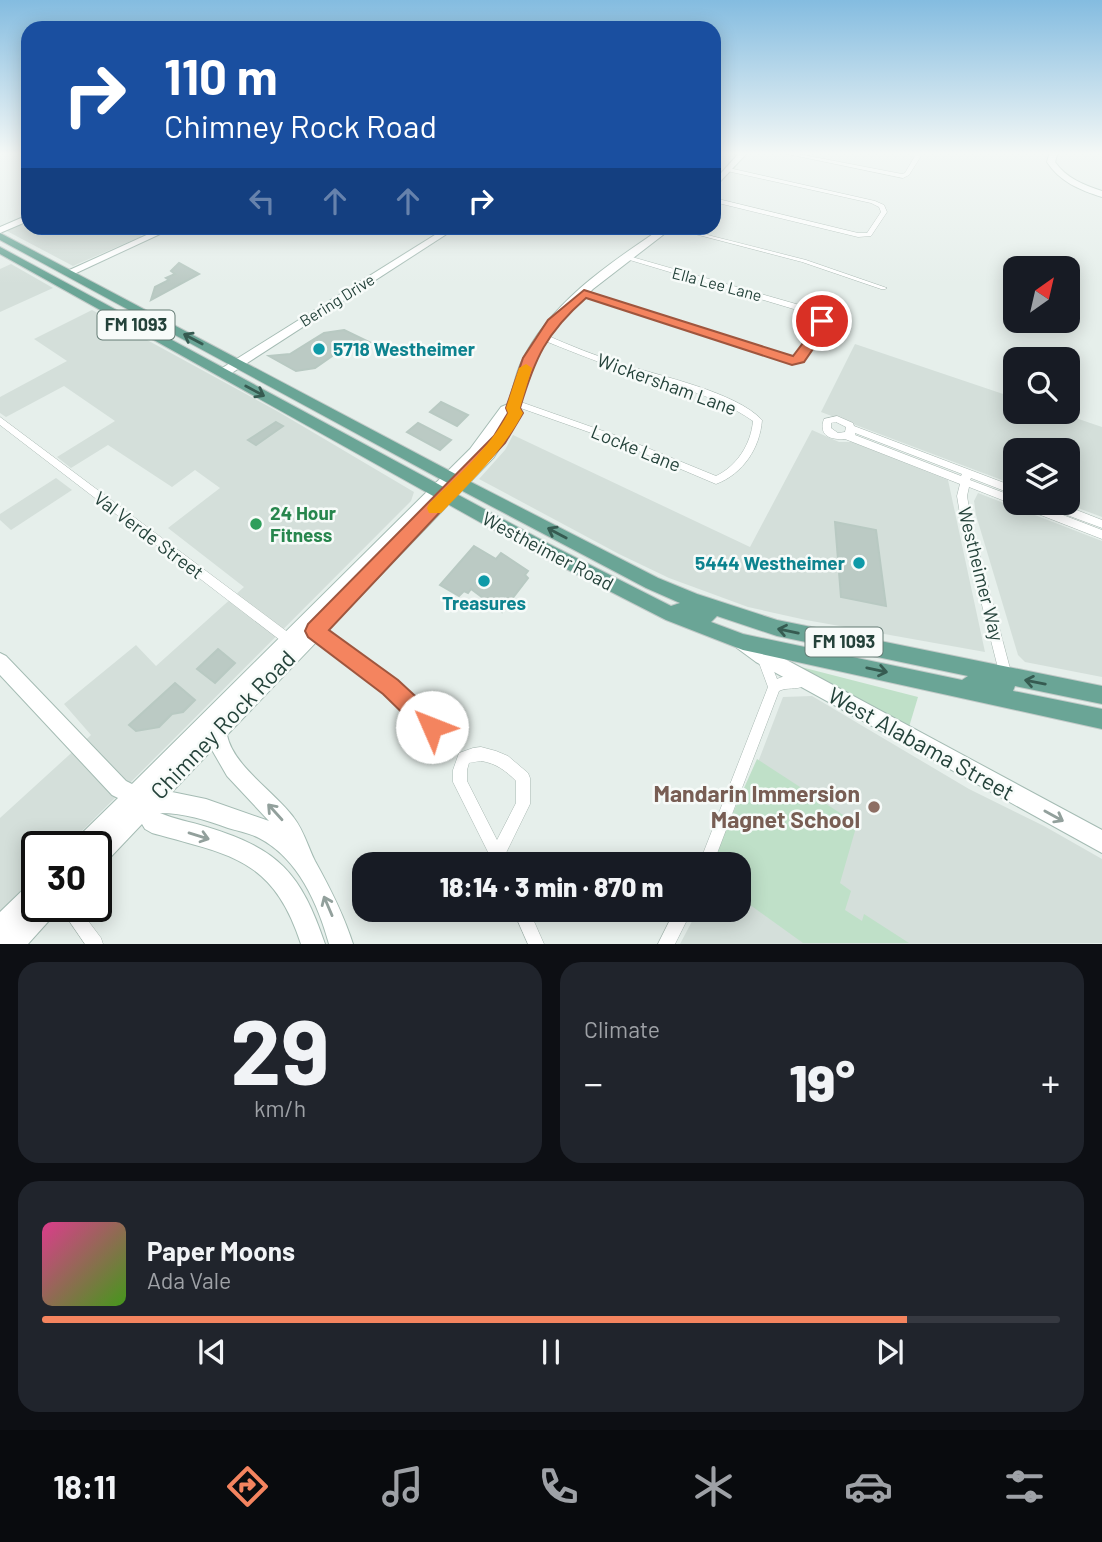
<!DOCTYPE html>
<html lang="en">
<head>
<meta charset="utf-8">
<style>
	body { margin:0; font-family:Barlow,sans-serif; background:#20242c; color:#f1f3f6; height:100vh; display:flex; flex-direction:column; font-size:26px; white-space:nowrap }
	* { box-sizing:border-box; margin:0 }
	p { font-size:23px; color:#9ea1a6 }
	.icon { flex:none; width:38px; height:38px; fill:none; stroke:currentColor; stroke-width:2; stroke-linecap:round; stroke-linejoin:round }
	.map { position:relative; height:944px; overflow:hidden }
	.panel { display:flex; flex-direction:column; gap:18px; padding:18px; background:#0d0f14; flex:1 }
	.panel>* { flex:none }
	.hud { position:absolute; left:21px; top:21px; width:700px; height:214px; border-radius:21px; box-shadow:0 4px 18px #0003; background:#1a4fa0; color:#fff; overflow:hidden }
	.needle { width:46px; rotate:34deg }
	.buttons { position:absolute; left:1003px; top:256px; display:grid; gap:14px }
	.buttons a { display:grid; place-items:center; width:77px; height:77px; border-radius:14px; background:#171b24; box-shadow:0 4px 18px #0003; font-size:35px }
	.speed { position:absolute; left:21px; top:831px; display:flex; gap:14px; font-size:35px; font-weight:700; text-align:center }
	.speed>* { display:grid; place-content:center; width:91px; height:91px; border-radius:50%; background:#171b24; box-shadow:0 4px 18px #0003; line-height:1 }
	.speed .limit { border:4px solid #111; border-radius:10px; background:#fff; color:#111 }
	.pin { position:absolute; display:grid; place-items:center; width:60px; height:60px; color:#fff; margin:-30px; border:4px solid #fff; border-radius:50%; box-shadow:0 2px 7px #0007 }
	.me { position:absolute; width:77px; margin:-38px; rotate:314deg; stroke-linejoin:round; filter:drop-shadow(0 0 5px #0008) }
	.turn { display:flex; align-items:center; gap:24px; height:147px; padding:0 28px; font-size:32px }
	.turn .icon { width:91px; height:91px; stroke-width:2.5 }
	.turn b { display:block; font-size:49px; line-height:60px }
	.lanes { display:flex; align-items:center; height:66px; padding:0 28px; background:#0003; justify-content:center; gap:35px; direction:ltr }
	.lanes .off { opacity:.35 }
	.big { font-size:52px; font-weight:800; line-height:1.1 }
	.panel .tile { flex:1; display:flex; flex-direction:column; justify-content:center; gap:10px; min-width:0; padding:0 24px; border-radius:21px; background:#20242c }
	.panel .dial { align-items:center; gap:0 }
	.dial b { font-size:91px; line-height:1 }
	.song { display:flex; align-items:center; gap:21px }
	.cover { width:84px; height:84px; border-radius:10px; background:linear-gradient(135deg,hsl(330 70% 55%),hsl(100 70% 35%)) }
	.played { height:7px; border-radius:4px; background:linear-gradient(90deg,#f4845f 85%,#363941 85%) }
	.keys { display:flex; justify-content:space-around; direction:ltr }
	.heat { display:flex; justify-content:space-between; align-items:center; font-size:38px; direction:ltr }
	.panel .tiles { flex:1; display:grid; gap:18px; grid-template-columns:1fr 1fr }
	.tile:last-child { grid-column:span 2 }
	.trip { position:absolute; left:352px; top:852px; width:399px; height:70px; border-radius:21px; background:#171b24; box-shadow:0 4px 18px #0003; font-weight:800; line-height:70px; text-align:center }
	.tabs { display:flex; height:112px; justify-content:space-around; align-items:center; background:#090b0e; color:#9ea1a6 }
	.tabs .icon { width:49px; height:49px }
	.tabs .on { color:#f4845f }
	.tabs b { font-size:32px; color:#f1f3f6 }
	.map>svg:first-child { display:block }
	.built { fill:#d4dfda }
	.green { fill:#bfe0c8 }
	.building { fill:#bbcac4; stroke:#b8c9c2; stroke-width:2 }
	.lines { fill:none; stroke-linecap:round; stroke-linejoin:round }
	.street-casing { stroke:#a8b8b2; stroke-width:1 }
	.secondary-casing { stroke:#a4bbb3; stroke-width:2 }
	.primary-casing { stroke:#c2cac8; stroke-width:2 }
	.street { fill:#fff; fill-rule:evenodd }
	.secondary { fill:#fff; fill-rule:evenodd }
	.primary { fill:#6aa596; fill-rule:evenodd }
	.oneway { stroke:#365b51 }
	.oneway2 { stroke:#92a09c }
	.route { fill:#f4845f; stroke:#9f563e; stroke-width:2 }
	.slow { fill:#f59e0b }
	.culture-dot { fill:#0f9aa8; stroke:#f7fbf9; stroke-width:2.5 }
	.leisure-dot { fill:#2e9e5b; stroke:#f7fbf9; stroke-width:2.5 }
	.education-dot { fill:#8d6e63; stroke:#f7fbf9; stroke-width:2.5 }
	.labels { text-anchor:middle; stroke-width:5; stroke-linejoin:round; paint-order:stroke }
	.far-street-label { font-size:16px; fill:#24423a; stroke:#f7fbf9 }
	.shield { fill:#f7fbf9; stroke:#637a73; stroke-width:2 }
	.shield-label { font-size:18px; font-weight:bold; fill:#24423a }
	.culture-label { font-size:19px; font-weight:bold; fill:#0d838f; stroke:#f7fbf9; text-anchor:start }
	.street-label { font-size:19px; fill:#24423a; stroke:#f7fbf9 }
	.leisure-label { font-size:19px; font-weight:bold; fill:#27864d; stroke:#f7fbf9; text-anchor:start }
	.near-street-label { font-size:23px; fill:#24423a; stroke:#f7fbf9 }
	.near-education-label { font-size:23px; font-weight:bold; fill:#785e54; stroke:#f7fbf9; text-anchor:end }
</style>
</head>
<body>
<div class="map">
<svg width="1102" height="944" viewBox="0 0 1102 944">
	<rect width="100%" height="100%" fill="#e6efeb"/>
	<g class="built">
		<polygon points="28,220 28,228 124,228 142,236 73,266 5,230"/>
		<polygon points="11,264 53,288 0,312 0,269"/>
		<polygon points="92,310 277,411 414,492 411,501 66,847 37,847 37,876 0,912 0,818 91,735 64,704 136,645 156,666 244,587 168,528 220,488 195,470 172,487 108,445 71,468 57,457 115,421 64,386 6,417 0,413 0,397 67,361 34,339"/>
		<polygon points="855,344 1015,398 1015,411 1055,411 1102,427 1102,517 1062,502 1068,502 1068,450 1015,450 1015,485 821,412"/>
		<polygon points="812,430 839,442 852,442 948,480 985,652 806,620 748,607 669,578 619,554 479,479 505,450 513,435 750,547"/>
		<polygon points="56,478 72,490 11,530 0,520 0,514"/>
		<polygon points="978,493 1102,541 1102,677 1025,662 1018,655 976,515 974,501"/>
		<polygon points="812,696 969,789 1044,826 1102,859 1102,943 680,944 698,910 738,910 738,864 719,864 783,697"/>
	</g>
	<g class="green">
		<polygon points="797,666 918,697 909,727"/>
		<polygon points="757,759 857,824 840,883 851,891 845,910 862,921 864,914 909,943 803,943 739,897 738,864 710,864"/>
	</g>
	<g class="building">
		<polygon points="179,263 199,274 151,300 155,287 169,280 166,278 175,274 171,271"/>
		<polygon points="344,330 369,342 348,345 315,368 296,371 269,356 290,354 324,333"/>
		<polygon points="441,402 468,415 457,426 430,412"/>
		<polygon points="276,422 283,426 256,445 248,440"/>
		<polygon points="418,423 451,440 440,450 407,432"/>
		<polygon points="835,522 876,530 886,606 841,597"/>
		<polygon points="474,546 496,559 501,553 528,571 525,575 528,578 502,612 471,589 468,593 464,591 459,596 440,585"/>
		<polygon points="218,649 235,663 215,683 197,669"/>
		<polygon points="175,683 195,700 183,712 172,714 159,727 136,731 129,725"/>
	</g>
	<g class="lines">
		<defs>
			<g id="street">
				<polygon points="778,152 788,152 902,174 905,173 915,156 911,152 917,152 921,156 909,175 903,178"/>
				<polygon points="729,168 875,201 884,205 887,212 871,236 858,237 714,202 714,198 858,233 867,233 881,212 879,207 871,203 727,171 727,169"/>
				<polygon points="672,228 680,228 806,260 887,288 885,289 881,289 802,262"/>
				<polygon points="625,255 803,306 821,314 826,321 825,327 803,361 792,364 581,295 581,291 587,291 792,358 797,357 817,327 818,321 815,318 797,310 623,258 623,256"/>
				<path d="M540,335H546C571,346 596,356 622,364C660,376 736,392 762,420C760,448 743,474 716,484L617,442L512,405L511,403L512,401H518L623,438L716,476C737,466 751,444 753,421C713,393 663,383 617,368C591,360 566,349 540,339Z"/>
				<path d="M837,416L853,423L854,426L1015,487V495L971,478L970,480L1015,497V502H1029L1102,530V539L969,487L967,496L972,526L1012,676L1010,680L1006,682L1002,680L1000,676L962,526L957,496L960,484L845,439C831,440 818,436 824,419ZM836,422L846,427L845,432L838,433L831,428V423ZM855,433L962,474L961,476L855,435Z"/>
				<polygon points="0,417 297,639 299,643 297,647 293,649 289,647 0,425"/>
				<polygon points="1039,502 1056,502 1102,520 1102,528 1040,505"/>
				<polygon points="314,625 394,683 437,722 439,727 437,732 432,734 427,732 386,691 310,634 308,630 310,626"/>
				<path d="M764,654L768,656L777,679C785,675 796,674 804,678L806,682L804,686C796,690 787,687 779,691L713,864H699L768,687L758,660L760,656Z"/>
				<path d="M481,747L496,751L508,756L528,773L530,778V804L505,855L509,864H494L453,782V770L459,753L473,748ZM481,761C496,763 506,771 516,781V803L497,840L467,781V770L469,763Z"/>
				<polygon points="59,906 77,906 101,938 103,944 85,944"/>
				<polygon points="513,910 529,910 544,944 528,944"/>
				<polygon points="675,910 692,910 675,944 658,944"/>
			</g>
			<g id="secondary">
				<polygon points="740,152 748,152 714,188 714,181"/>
				<path d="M1050,152H1058L1055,162C1066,178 1084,185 1102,191V197C1080,190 1060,182 1047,162Z"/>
				<polygon points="28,215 28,221 0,233 0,227"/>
				<polygon points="162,228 173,228 74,274 65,272"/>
				<polygon points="446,228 456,228 227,376 219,376 217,373 219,370"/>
				<path d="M662,228H672L593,289L557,325L534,361L519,407L522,413L494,457L227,735C233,766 275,792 294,818C304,831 308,847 315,861C330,888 343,913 353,944H329C318,904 298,858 259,838C249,833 238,831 228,828C206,820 184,813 160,813C173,819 192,822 207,827C279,849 301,873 325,944H301C273,858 230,855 152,833L145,829L142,824L104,864L96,867V847H73L76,839L118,798L112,795L0,675V653L6,656L126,781L132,784L470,449L501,407L508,404C513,391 515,376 521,363C549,303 610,263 662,228ZM212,750L227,776L269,821L206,799L172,792Z"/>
				<polygon points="743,634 768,650 1102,830 1102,853 756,662 737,648 734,642 737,636"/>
				<polygon points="37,881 37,906 58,906 55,914 28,944 0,944 0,912 29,884"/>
			</g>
			<path id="primary" d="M0,233L465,479L658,578L697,594L777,620L1102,686V704L1015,686L1013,691L1102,709V729L743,650L666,620L537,554L0,254V247L549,544L671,606L680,603L646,588L455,487L0,240ZM717,616L777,636L968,676L962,680L743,634L711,622Z"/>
		</defs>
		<use href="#street" class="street-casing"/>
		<use href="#secondary" class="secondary-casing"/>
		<use href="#primary" class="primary-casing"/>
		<use href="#street" class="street"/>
		<use href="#secondary" class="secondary"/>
		<use href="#primary" class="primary"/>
	</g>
	<defs><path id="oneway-shaft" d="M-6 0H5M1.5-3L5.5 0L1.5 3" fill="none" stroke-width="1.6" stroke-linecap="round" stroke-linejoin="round" transform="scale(1.75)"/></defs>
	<g class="oneway">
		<use href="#oneway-shaft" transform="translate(193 339) rotate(-152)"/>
		<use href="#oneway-shaft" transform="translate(255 391) rotate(28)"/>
		<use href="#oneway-shaft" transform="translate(557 533) rotate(-152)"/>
		<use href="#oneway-shaft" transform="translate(788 631) rotate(-168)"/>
		<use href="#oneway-shaft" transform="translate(877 670) rotate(12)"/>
		<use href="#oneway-shaft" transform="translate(1035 682) rotate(-169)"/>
	</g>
	<g class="oneway2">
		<use href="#oneway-shaft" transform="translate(275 812) rotate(-132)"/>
		<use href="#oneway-shaft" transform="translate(1054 816) rotate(29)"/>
		<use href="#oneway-shaft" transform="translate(199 836) rotate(17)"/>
		<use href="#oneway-shaft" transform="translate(328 906) rotate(-113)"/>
	</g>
	<linearGradient id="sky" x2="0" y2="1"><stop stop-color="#84bce0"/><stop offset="0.54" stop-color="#f4f8f6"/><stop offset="1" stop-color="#f4f8f6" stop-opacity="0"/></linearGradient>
	<rect width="1102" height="284" fill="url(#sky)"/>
	<path class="route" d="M584,290L793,356L815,327L818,318H826L828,327L804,362L792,365L586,298C546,333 535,358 520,408L523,413L505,443L329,630L398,680L440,719L443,727L440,735L432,738L425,735L383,694L308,637L305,631L308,624L494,436L508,413L506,408L523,358L548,320Z"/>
	<path class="slow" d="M526,364L532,368L520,408L523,413C503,451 471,482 441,513H429L427,508L429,504C457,476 490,448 508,413L506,408L519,368Z"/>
	<g class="culture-dot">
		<circle cx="319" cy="349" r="7"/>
		<circle cx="859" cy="563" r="7"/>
		<circle cx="484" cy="581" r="7"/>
	</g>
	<circle class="leisure-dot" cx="256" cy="524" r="7"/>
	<circle class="education-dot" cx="874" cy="807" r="7"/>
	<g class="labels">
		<g class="far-street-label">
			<text transform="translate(717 284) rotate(15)" y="6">Ella Lee Lane</text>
			<text transform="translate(337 300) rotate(-32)" y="6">Bering Drive</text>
		</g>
		<g class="shield">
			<rect x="97.5" y="310.5" width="77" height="29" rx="5"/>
			<rect x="805.5" y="627.5" width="77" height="29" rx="5"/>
		</g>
		<g class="shield-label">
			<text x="136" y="331">FM 1093</text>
			<text x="844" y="648">FM 1093</text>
		</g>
		<g class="culture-label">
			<text x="333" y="356">5718 Westheimer</text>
			<text x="845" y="570" text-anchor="end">5444 Westheimer</text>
			<text x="484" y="610" text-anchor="middle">Treasures</text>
		</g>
		<g class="street-label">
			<text transform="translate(667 384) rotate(20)" y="7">Wickersham Lane</text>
			<text transform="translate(636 448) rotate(22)" y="7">Locke Lane</text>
			<text transform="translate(149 535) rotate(37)" y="7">Val Verde Street</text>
			<text transform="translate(548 551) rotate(28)" y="7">Westheimer Road</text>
			<text transform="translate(981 574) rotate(76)" y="7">Westheimer Way</text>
		</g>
		<g class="leisure-label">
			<text x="270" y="520">24 Hour<tspan x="270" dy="22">Fitness</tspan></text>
		</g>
		<g class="near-street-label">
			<text transform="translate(223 725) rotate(-46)" y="8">Chimney Rock Road</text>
			<text transform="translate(921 744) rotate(29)" y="8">West Alabama Street</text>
		</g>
		<g class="near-education-label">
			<text x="860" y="802">Mandarin Immersion<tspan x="860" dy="26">Magnet School</tspan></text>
		</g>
	</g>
</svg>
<div class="buttons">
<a><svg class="needle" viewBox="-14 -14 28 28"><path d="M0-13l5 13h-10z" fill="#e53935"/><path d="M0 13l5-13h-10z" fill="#9ea1a6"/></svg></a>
<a><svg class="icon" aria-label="search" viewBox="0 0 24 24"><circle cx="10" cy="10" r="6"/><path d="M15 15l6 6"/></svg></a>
<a><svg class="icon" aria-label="layers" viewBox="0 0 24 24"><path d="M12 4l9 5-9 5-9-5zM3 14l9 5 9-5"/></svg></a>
</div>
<div class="speed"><div class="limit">30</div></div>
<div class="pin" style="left:822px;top:321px;background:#d93025"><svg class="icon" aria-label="arrive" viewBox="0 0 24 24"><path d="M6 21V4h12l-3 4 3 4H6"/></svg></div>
<svg class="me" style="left:432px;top:727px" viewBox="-20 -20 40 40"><circle r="19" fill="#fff"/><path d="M0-13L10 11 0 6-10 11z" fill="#f4845f"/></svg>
<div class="trip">18:14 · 3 min · 870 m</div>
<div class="hud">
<div class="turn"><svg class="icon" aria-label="right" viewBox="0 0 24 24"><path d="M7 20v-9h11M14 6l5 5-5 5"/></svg><div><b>110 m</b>Chimney Rock Road</div></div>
<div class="lanes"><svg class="icon off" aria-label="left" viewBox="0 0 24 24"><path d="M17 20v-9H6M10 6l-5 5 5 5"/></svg><svg class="icon off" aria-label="ahead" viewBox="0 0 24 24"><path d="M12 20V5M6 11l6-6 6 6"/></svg><svg class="icon off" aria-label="ahead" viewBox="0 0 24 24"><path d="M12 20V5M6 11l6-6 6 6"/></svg><svg class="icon" aria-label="right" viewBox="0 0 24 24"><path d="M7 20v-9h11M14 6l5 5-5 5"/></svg></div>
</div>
</div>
<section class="panel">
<div class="tiles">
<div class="tile dial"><b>29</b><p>km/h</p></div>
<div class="tile"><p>Climate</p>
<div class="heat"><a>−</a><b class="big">19°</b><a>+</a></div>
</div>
<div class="tile">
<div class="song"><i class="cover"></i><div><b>Paper Moons</b><p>Ada Vale</p></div></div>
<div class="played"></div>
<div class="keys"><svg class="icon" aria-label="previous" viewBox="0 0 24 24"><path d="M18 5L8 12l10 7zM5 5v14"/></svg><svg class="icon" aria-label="pause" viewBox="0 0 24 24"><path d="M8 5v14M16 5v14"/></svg><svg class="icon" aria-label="next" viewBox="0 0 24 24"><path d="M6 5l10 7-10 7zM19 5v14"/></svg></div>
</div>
</div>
</section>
<nav class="tabs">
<b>18:11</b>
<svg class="icon on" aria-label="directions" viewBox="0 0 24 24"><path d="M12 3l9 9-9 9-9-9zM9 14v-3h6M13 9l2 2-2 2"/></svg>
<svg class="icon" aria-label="music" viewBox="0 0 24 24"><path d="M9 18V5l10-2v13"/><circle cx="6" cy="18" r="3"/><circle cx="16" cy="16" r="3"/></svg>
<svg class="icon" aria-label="phone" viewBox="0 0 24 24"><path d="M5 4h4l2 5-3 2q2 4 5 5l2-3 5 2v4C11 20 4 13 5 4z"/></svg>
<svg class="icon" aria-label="climate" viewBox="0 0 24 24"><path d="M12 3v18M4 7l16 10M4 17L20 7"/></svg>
<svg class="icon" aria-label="car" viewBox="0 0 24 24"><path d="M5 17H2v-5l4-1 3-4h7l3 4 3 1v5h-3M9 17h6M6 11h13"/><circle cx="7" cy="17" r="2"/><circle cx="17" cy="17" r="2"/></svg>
<svg class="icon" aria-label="filters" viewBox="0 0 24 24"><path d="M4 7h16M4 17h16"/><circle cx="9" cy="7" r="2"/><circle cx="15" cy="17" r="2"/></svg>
</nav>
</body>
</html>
